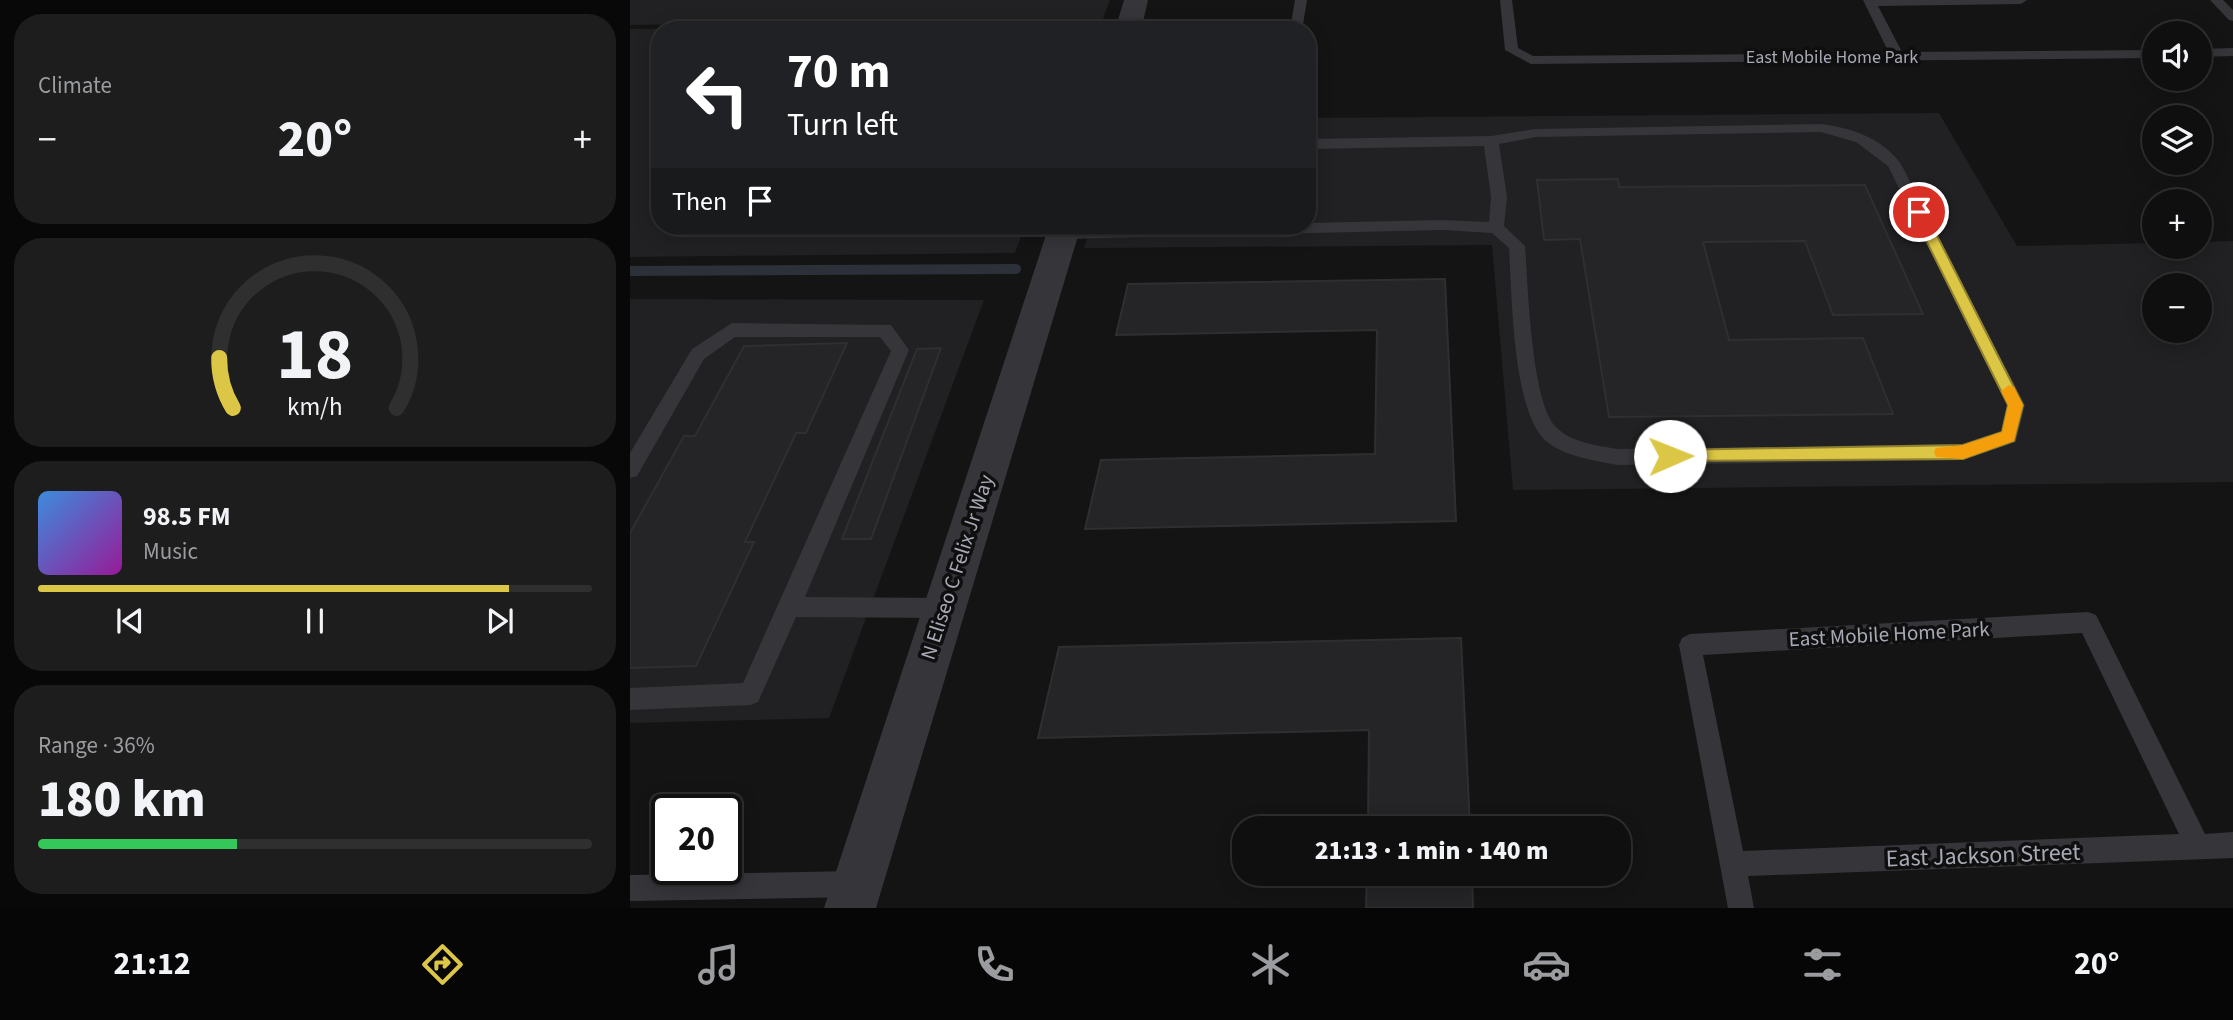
<!DOCTYPE html>
<html lang="en">
<head>
<meta charset="utf-8">
<style>
	body { margin:0; font-family:"Source Sans 3",sans-serif; background:#1d1d1e; color:#f1f3f6; height:100vh; display:flex; flex-direction:column; font-size:26px; white-space:nowrap }
	* { box-sizing:border-box; margin:0 }
	p { font-size:23px; color:#9b9c9f }
	.icon { flex:none; width:38px; height:38px; fill:none; stroke:currentColor; stroke-width:2; stroke-linecap:round; stroke-linejoin:round }
	.map { position:relative; flex:1; overflow:hidden }
	.sheet { display:flex; flex-direction:column; gap:14px; padding:14px; background:#080809; width:630px }
	.sheet>* { flex:none }
	.hud { position:absolute; left:21px; top:21px; width:665px; height:214px; border-radius:28px; box-shadow:0 4px 18px #0003,0 0 0 2px #2f2f30; background:#202124; color:#fff; overflow:hidden }
	.fabs { position:absolute; left:1512px; top:21px; display:grid; gap:14px }
	.fabs a { display:grid; place-items:center; width:70px; height:70px; border-radius:50%; background:#0f0f10; box-shadow:0 4px 18px #0003,0 0 0 2px #2f2f30; font-size:35px }
	.speed { position:absolute; left:21px; top:794px; display:flex; gap:14px; font-size:35px; font-weight:700; text-align:center }
	.speed>* { display:grid; place-content:center; width:91px; height:91px; border-radius:50%; background:#0f0f10; box-shadow:0 4px 18px #0003,0 0 0 2px #2f2f30; line-height:1 }
	.speed .limit { border:4px solid #111; border-radius:10px; background:#fff; color:#111 }
	.pin { position:absolute; display:grid; place-items:center; width:60px; height:60px; color:#fff; margin:-30px; border:4px solid #fff; border-radius:50%; box-shadow:0 2px 7px #0007 }
	.me { position:absolute; width:77px; margin:-38px; rotate:89deg; stroke-linejoin:round; filter:drop-shadow(0 0 5px #0008) }
	.turn { display:flex; align-items:center; gap:24px; height:147px; padding:0 21px; font-size:32px }
	.turn .icon { width:91px; height:91px; stroke-width:2.5 }
	.turn b { display:block; font-size:49px; line-height:60px }
	.then { display:flex; align-items:center; height:66px; padding:0 21px; background:#0003; gap:14px; font-size:26px }
	.big { font-size:52px; font-weight:800; line-height:1.1 }
	.sheet .card { flex:1; display:flex; flex-direction:column; justify-content:center; gap:10px; min-width:0; padding:0 24px; border-radius:28px; background:#1d1d1e }
	.sheet .dial { align-items:center; gap:0 }
	.dial svg { height:182px; overflow:visible; fill:none; stroke:#2f2f30; stroke-width:7; stroke-linecap:round; text-anchor:middle }
	.dial text { fill:#f1f3f6; stroke:none }
	.song { display:flex; align-items:center; gap:21px }
	.cover { width:84px; height:84px; border-radius:10px; background:linear-gradient(135deg,hsl(210 70% 55%),hsl(300 70% 35%)) }
	.played { height:7px; border-radius:4px; background:linear-gradient(90deg,#dcc646 85%,#2f2f30 85%) }
	.keys { display:flex; justify-content:space-around; direction:ltr }
	.heat { display:flex; justify-content:space-between; align-items:center; font-size:38px; direction:ltr }
	.charge { height:10px; border-radius:5px; background:linear-gradient(90deg,#34c759 36%,#2f2f30 0) }
	.trip { position:absolute; left:602px; top:816px; width:399px; height:70px; border-radius:28px; background:#0f0f10; box-shadow:0 4px 18px #0003,0 0 0 2px #2f2f30; font-weight:800; line-height:70px; text-align:center }
	.tab-bar { display:flex; height:112px; justify-content:space-around; align-items:center; background:#060606; color:#9b9c9f }
	.tab-bar .icon { width:49px; height:49px }
	.tab-bar .current { color:#dcc646 }
	.tab-bar b { font-size:32px; color:#f1f3f6 }
	main { display:flex; flex:1; min-height:0 }
	.map>svg:first-child { display:block }
	.built { fill:#212022; fill-rule:evenodd }
	.lines { fill:none; stroke-linecap:round; stroke-linejoin:round }
	.stream { stroke:#2c3038; stroke-width:10 }
	.building { fill:#252426; stroke:#2f2e31; stroke-width:2 }
	.service { fill:#36353a; fill-rule:evenodd }
	.minor { fill:#36353a; fill-rule:evenodd }
	.route { fill:#dcc646; stroke:#8f812e; stroke-width:2 }
	.slow { fill:#f59e0b }
	.labels { text-anchor:middle; stroke-width:7; stroke-linejoin:round; paint-order:stroke }
	.far-street-label { font-size:18px; fill:#a7a9b4; stroke:#0f0f10 }
	.street-label { font-size:21px; fill:#a7a9b4; stroke:#0f0f10 }
	.near-street-label { font-size:24px; fill:#a7a9b4; stroke:#0f0f10 }
</style>
</head>
<body>
<main>
<section class="sheet">
<div class="card"><p>Climate</p>
<div class="heat"><a>−</a><b class="big">20°</b><a>+</a></div>
</div>
<div class="card dial"><svg viewBox="0 0 100 80">
<path d="M14 69A42 42 0 1 1 86 69"/>
<path d="M14 69A42 42 0 0 1 8 47" stroke="#dcc646"/>
<text x="50" y="56" font-size="32" font-weight="700">18</text>
<text x="50" y="72" font-size="11">km/h</text>
</svg></div>
<div class="card">
<div class="song"><i class="cover"></i><div><b>98.5 FM</b><p>Music</p></div></div>
<div class="played"></div>
<div class="keys"><svg class="icon" aria-label="previous" viewBox="0 0 24 24"><path d="M18 5L8 12l10 7zM5 5v14"/></svg><svg class="icon" aria-label="pause" viewBox="0 0 24 24"><path d="M8 5v14M16 5v14"/></svg><svg class="icon" aria-label="next" viewBox="0 0 24 24"><path d="M6 5l10 7-10 7zM19 5v14"/></svg></div>
</div>
<div class="card"><p>Range · 36%</p><b class="big">180 km</b><div class="charge"></div></div>
</section>
<div class="map">
<svg width="1603" height="908" viewBox="0 0 1603 908">
	<rect width="100%" height="100%" fill="#141415"/>
	<g class="built">
		<polygon points="0,0 480,0 473,19 0,25"/>
		<polygon points="468,23 466,30 30,30 30,226 395,226 385,253 0,257 0,29"/>
		<path d="M1309,113L1387,246L1524,243V247H1570V242L1603,241V482L883,490L862,245L454,248L461,226H677V118ZM1524,285H1570V331H1524Z"/>
		<polygon points="0,299 354,300 199,718 0,723"/>
	</g>
	<g class="lines">
		<polyline class="stream" points="0,271 386,269"/>
	</g>
	<g class="building">
		<polygon points="988,179 989,187 1235,185 1293,314 1203,315 1175,241 1073,242 1099,340 1233,338 1263,414 979,417 950,239 914,240 907,180"/>
		<polygon points="269,226 351,226 349,232 265,232"/>
		<polygon points="815,279 826,521 455,529 471,460 745,454 747,330 486,335 498,284"/>
		<polygon points="217,343 176,433 166,433 115,542 124,542 66,666 0,668 0,533 54,436 65,436 114,346"/>
		<polygon points="311,348 241,539 212,539 287,349"/>
		<polygon points="831,638 840,828 738,828 739,730 408,738 429,647"/>
		<polygon points="737,873 842,873 843,908 736,908"/>
	</g>
	<g class="lines">
		<g class="service">
			<polygon points="665,0 677,0 672,30 660,30"/>
			<polygon points="870,0 882,0 888,48 903,56 1259,53 1233,0 1397,0 1391,4 1248,6 1272,52 1524,50 1524,58 901,64 875,50"/>
			<polygon points="1580,0 1593,0 1603,10 1603,21 1599,20"/>
			<polygon points="1603,48 1603,56 1570,57 1570,49"/>
			<path d="M1191,124C1222,128 1252,138 1271,164L1395,405L1386,442L1333,460L987,465C964,460 935,457 916,441C882,411 882,293 879,248L862,233L812,230L432,239L424,234L432,229L677,226V223L812,220L859,222L861,197L854,146L677,149V139L861,136L906,129ZM1191,132L1226,142L1258,166L1377,405L1371,432L1333,444L987,449C966,445 942,443 926,427C901,402 898,284 895,246L874,226L877,197L869,144L906,137Z"/>
			<polygon points="102,323 261,325 279,350 175,597 316,598 324,601 327,608 324,615 316,618 166,617 128,702 120,705 0,710 0,688 113,683 261,351 250,337 105,337 74,359 7,476 0,478 0,453 62,349"/>
			<path d="M1458,612L1466,615L1575,834L1603,832V858L1118,876L1124,908H1098L1049,645L1052,638L1060,634ZM1452,633L1549,834L1113,851L1073,655Z"/>
			<polygon points="226,871 235,875 239,884 235,893 226,897 0,901 0,875"/>
		</g>
		<g class="minor">
			<polygon points="494,0 518,0 511,30 485,30"/>
			<polygon points="419,226 451,226 246,908 194,908"/>
		</g>
	</g>
	<polygon class="route" points="1289,208 1295,212 1393,405 1384,441 1333,459 1034,461 1032,456 1034,452 1040,450 1333,445 1372,432 1378,405 1282,212"/>
	<polygon class="slow" points="1379,385 1384,387 1393,405 1384,441 1333,459 1306,457 1304,452 1306,448 1333,445 1372,432 1378,405 1371,391"/>
	<g class="labels">
		<g class="far-street-label">
			<text x="1202" y="63">East Mobile Home Park</text>
		</g>
		<g class="street-label">
			<text transform="translate(327 567) rotate(-72)" y="7">N Eliseo C Felix Jr Way</text>
			<text transform="translate(1259 634) rotate(-3)" y="7">East Mobile Home Park</text>
		</g>
		<g class="near-street-label">
			<text transform="translate(1353 855) rotate(-2)" y="8">East Jackson Street</text>
		</g>
	</g>
</svg>
<div class="fabs">
<a><svg class="icon" aria-label="sound" viewBox="0 0 24 24"><path d="M4 9h4l5-4v14l-5-4H4zM17 9q2 3 0 6"/></svg></a>
<a><svg class="icon" aria-label="layers" viewBox="0 0 24 24"><path d="M12 4l9 5-9 5-9-5zM3 14l9 5 9-5"/></svg></a>
<a>+</a>
<a>−</a>
</div>
<div class="speed"><div class="limit">20</div></div>
<div class="pin" style="left:1289px;top:212px;background:#d93025"><svg class="icon" aria-label="arrive" viewBox="0 0 24 24"><path d="M6 21V4h12l-3 4 3 4H6"/></svg></div>
<svg class="me" style="left:1040px;top:456px" viewBox="-20 -20 40 40"><circle r="19" fill="#fff"/><path d="M0-13L10 11 0 6-10 11z" fill="#dcc646"/></svg>
<div class="trip">21:13 · 1 min · 140 m</div>
<div class="hud">
<div class="turn"><svg class="icon" aria-label="left" viewBox="0 0 24 24"><path d="M17 20v-9H6M10 6l-5 5 5 5"/></svg><div><b>70 m</b>Turn left</div></div>
<div class="then">Then<svg class="icon" aria-label="arrive" viewBox="0 0 24 24"><path d="M6 21V4h12l-3 4 3 4H6"/></svg></div>
</div>
</div>
</main>
<nav class="tab-bar">
<b>21:12</b>
<svg class="icon current" aria-label="directions" viewBox="0 0 24 24"><path d="M12 3l9 9-9 9-9-9zM9 14v-3h6M13 9l2 2-2 2"/></svg>
<svg class="icon" aria-label="music" viewBox="0 0 24 24"><path d="M9 18V5l10-2v13"/><circle cx="6" cy="18" r="3"/><circle cx="16" cy="16" r="3"/></svg>
<svg class="icon" aria-label="phone" viewBox="0 0 24 24"><path d="M5 4h4l2 5-3 2q2 4 5 5l2-3 5 2v4C11 20 4 13 5 4z"/></svg>
<svg class="icon" aria-label="climate" viewBox="0 0 24 24"><path d="M12 3v18M4 7l16 10M4 17L20 7"/></svg>
<svg class="icon" aria-label="car" viewBox="0 0 24 24"><path d="M5 17H2v-5l4-1 3-4h7l3 4 3 1v5h-3M9 17h6M6 11h13"/><circle cx="7" cy="17" r="2"/><circle cx="17" cy="17" r="2"/></svg>
<svg class="icon" aria-label="filters" viewBox="0 0 24 24"><path d="M4 7h16M4 17h16"/><circle cx="9" cy="7" r="2"/><circle cx="15" cy="17" r="2"/></svg>
<b>20°</b>
</nav>
</body>
</html>
